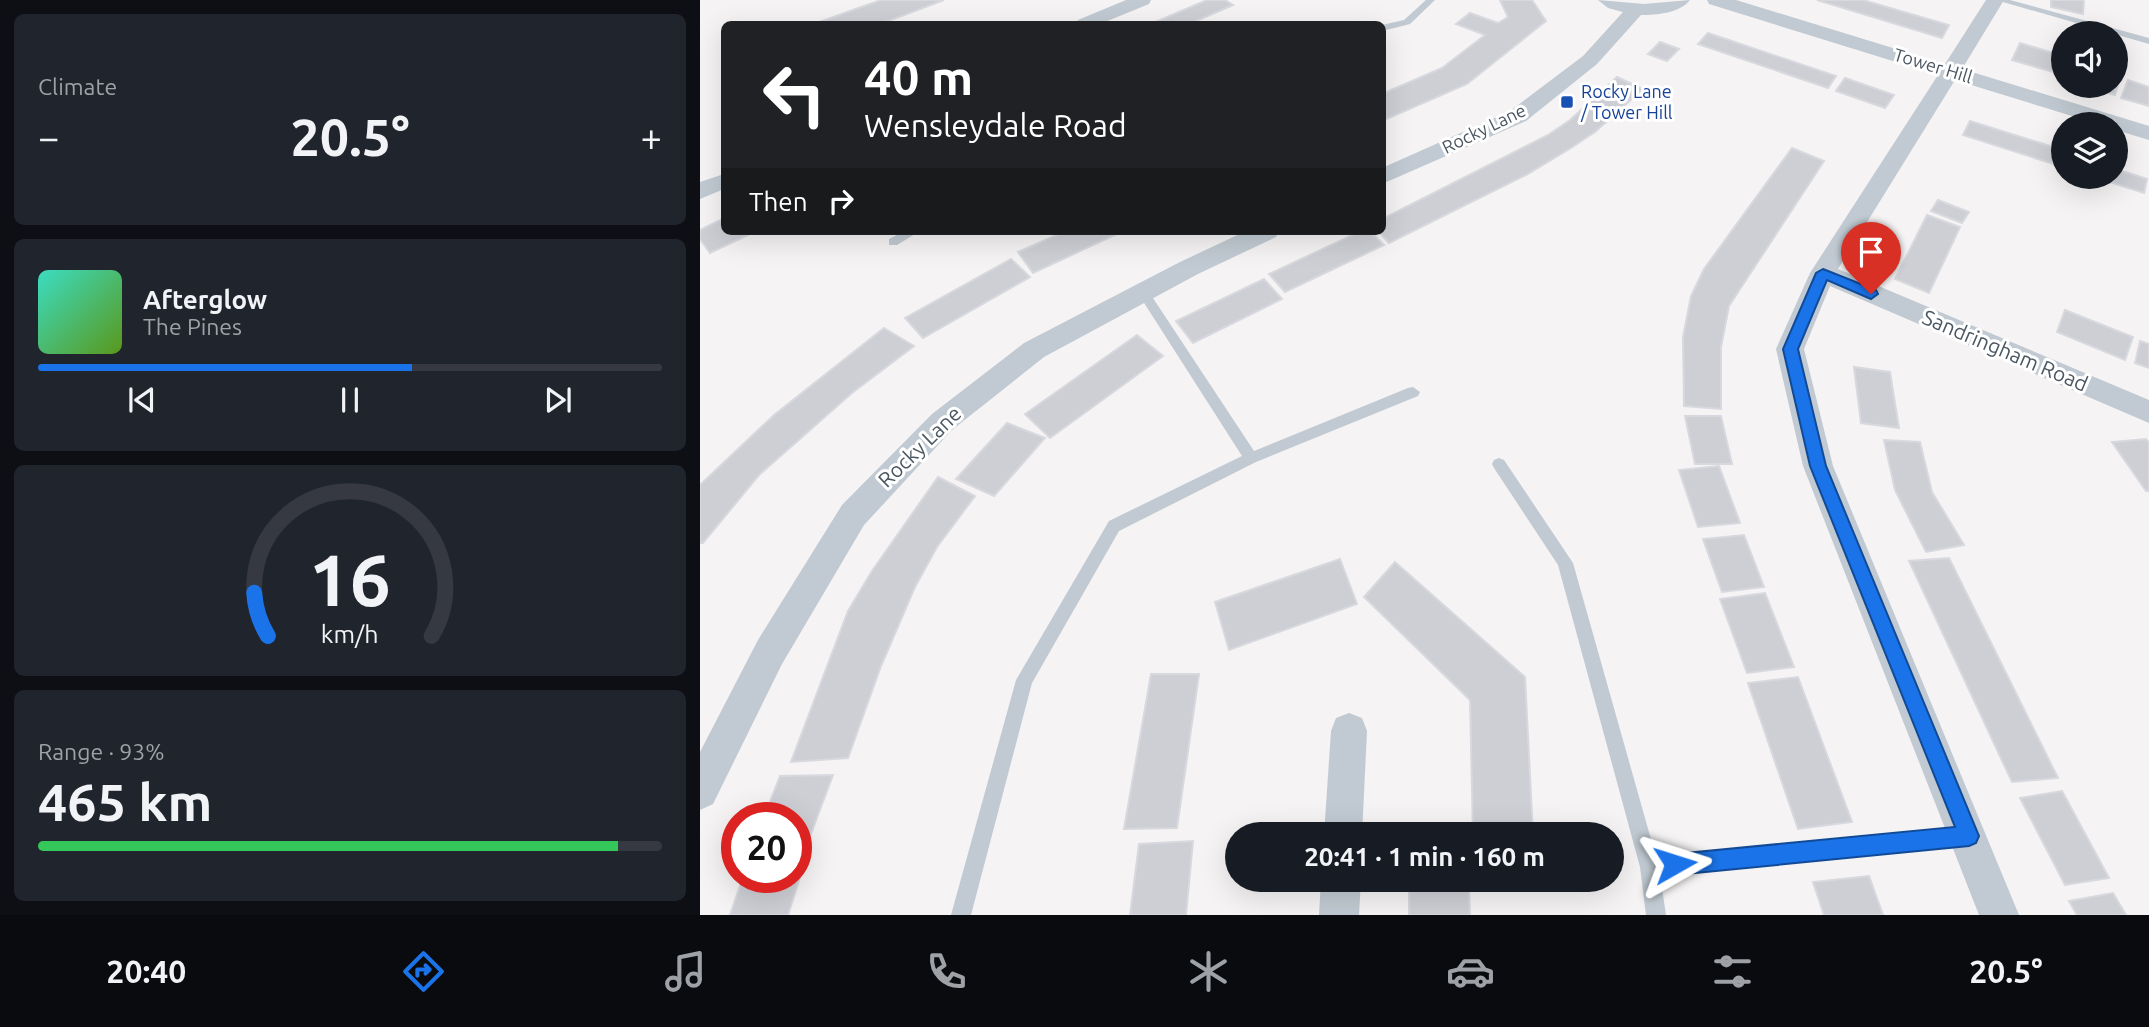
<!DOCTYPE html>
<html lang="en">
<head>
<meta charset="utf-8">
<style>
	body { margin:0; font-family:Ubuntu,sans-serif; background:#20242c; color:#f1f3f6; height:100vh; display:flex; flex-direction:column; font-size:26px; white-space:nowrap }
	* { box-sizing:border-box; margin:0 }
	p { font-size:23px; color:#9ea1a6 }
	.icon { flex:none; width:38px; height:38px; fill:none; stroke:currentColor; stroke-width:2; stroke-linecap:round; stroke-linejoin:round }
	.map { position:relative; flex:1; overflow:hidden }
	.sheet { display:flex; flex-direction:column; gap:14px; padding:14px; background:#0d0f14; width:700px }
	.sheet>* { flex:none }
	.top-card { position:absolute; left:21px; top:21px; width:665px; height:214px; border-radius:10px; box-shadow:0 7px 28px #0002; background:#202124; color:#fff; overflow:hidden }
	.tools { position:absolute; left:1351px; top:21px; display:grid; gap:14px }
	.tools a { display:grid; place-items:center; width:77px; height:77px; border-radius:50%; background:#171b24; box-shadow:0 7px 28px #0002; font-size:35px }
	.speed { position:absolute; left:21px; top:802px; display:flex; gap:14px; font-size:35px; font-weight:700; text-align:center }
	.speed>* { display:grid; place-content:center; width:91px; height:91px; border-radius:50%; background:#171b24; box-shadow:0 7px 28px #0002; line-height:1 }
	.speed .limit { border:10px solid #d22; background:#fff; color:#111 }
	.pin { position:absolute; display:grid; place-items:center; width:60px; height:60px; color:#fff; margin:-72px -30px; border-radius:50% 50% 50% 0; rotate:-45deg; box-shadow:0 0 7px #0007 }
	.pin .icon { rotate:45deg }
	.me { position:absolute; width:77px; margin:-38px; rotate:84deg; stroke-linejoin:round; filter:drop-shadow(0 0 5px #0008) }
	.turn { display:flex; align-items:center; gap:24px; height:147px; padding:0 28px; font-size:32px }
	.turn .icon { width:91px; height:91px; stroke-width:2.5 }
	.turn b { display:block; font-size:49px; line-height:60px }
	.then { display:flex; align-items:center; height:66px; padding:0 28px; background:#0003; gap:14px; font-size:26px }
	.big { font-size:52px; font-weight:600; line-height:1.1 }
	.sheet .widget { flex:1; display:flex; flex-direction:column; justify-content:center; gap:10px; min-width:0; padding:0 24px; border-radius:10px; background:#20242c }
	.sheet .dial { align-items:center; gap:0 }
	.dial svg { height:182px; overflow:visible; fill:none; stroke:#363941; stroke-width:7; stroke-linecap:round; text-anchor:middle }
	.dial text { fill:#f1f3f6; stroke:none }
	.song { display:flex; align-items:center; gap:21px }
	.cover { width:84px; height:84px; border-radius:10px; background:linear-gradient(135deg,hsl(170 70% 55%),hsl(90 70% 35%)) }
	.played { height:7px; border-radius:4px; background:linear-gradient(90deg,#1a73e8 60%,#363941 60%) }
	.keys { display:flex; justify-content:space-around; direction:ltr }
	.heat { display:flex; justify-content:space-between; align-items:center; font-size:38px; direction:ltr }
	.charge { height:10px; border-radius:5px; background:linear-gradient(90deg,#34c759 93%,#363941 0) }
	.trip { position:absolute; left:525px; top:822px; width:399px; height:70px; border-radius:35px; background:#171b24; box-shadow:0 7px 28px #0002; font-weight:600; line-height:70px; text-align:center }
	.menu { display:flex; height:112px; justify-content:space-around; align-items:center; background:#090b0e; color:#9ea1a6 }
	.menu .icon { width:49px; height:49px }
	.menu .selected { color:#1a73e8 }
	.menu b { font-size:32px; color:#f1f3f6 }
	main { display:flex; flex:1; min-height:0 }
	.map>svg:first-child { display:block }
	.building { fill:#cdcfd5; stroke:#d7d9de; stroke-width:2 }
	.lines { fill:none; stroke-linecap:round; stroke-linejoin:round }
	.lane { fill:#c1cad2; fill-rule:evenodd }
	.street { fill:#c1cad2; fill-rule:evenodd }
	.route { fill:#1a73e8; stroke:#114b97; stroke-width:2 }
	.transit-dot { fill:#1a4fb4; stroke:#fff; stroke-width:2.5 }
	.labels { text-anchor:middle; stroke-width:6; stroke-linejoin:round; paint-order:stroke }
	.far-street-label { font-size:18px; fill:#4a5661; stroke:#fff }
	.far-transit-label { font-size:18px; fill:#164399; stroke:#fff; text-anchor:start }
	.street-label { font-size:21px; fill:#4a5661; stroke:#fff }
</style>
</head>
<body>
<main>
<section class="sheet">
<div class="widget"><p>Climate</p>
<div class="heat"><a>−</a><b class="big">20.5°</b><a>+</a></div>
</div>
<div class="widget">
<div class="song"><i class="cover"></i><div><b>Afterglow</b><p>The Pines</p></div></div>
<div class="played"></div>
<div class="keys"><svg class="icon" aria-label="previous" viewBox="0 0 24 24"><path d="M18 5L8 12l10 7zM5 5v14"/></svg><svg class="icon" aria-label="pause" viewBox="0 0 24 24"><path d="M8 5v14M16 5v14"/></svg><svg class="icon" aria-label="next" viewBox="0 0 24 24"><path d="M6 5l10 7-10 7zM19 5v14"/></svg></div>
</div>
<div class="widget dial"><svg viewBox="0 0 100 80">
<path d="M14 69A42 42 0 1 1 86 69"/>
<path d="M14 69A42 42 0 0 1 8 50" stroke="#1a73e8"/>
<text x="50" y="56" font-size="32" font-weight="700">16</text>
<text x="50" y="72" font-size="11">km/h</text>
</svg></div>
<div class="widget"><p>Range · 93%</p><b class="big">465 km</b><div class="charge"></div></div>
</section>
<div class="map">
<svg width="1449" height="915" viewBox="0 0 1449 915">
	<rect width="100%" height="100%" fill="#f5f3f3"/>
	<g class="building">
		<polygon points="181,0 244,0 180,24 114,24"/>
		<polygon points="507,0 525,0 533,5 489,24 451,24"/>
		<polygon points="800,0 832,0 846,21 767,84 682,121 682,94 742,68 785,35 756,24 770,13 798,23 808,17"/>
		<polygon points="1117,0 1163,0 1249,25 1242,38"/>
		<polygon points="1351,0 1384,0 1383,14 1351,7"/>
		<polygon points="1008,33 1136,76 1128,88 998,44"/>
		<polygon points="960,42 979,49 967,61 948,54"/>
		<polygon points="1320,43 1363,56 1363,75 1312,60"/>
		<polygon points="1416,76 1420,77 1415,95 1383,86 1416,86"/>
		<polygon points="917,77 943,89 895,132 871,148 826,175 689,243 678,231 682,231 682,219 848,135 870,120"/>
		<polygon points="1145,78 1194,95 1185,108 1136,91"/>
		<polygon points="1428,80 1449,87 1449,106 1421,98"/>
		<polygon points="1270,121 1363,150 1363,167 1263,135"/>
		<polygon points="1092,148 1124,161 1029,306 1021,347 1021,409 984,406 983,337 991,296 1004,269"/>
		<polygon points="1416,169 1447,179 1444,193 1394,177 1416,177"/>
		<polygon points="1238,200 1269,212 1262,223 1231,211"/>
		<polygon points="1227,215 1260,227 1229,293 1195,279"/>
		<polygon points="24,218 24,231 56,231 10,253 0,239 0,230"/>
		<polygon points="366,231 423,231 333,273 318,252"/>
		<polygon points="661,231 670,231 684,245 585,292 569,274"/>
		<polygon points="311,259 330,277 223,338 205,318"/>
		<polygon points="564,279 582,299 493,343 476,321"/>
		<polygon points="1365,310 1433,337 1425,360 1357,332"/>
		<polygon points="184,328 214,346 152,393 59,475 3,543 0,543 0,485 74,415"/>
		<polygon points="437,335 463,356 350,438 325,414"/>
		<polygon points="1440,341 1449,344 1449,368 1435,363"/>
		<polygon points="1154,367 1190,372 1199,428 1161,423"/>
		<polygon points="985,416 1021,416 1032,464 995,464"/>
		<polygon points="307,423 345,438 294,496 256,479"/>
		<polygon points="1446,439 1449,443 1449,491 1446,491 1412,442"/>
		<polygon points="1184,440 1220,442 1232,492 1264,545 1226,552 1195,490"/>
		<polygon points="1019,466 1040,523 998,527 979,470"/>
		<polygon points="238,477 275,496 237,547 215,587 181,666 148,758 91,762 148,611 172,571"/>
		<polygon points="1044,535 1064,587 1022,592 1003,539"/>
		<polygon points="1249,558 1358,778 1312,782 1209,561"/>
		<polygon points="640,559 657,604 529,650 515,602"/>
		<polygon points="695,562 825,677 833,835 773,835 770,700 664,597"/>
		<polygon points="1065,593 1094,667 1047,673 1020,599"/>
		<polygon points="451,674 499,674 477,828 424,829"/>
		<polygon points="1098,677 1152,822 1098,829 1048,683"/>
		<polygon points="133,775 103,855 96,855 96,817 64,817 80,776"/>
		<polygon points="1362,791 1409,878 1365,885 1320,798"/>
		<polygon points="493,841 486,915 430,915 439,844"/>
		<polygon points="104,865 88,915 30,915 43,877 96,877 96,866"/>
		<polygon points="1169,876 1183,915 1124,915 1113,882"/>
		<polygon points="709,886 769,886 770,915 709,915"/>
		<polygon points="1413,893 1426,915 1377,915 1369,901"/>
	</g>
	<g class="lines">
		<g class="lane">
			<polygon points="726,0 735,0 710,24 682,31 682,25 704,20"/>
			<polygon points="1296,0 1310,0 1449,38 1449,44"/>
			<polygon points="205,231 220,231 197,245 189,245 189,239"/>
			<polygon points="443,288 447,289 554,451 708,388 713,387 720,392 718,396 556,462 419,531 332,683 271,915 251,915 316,680 409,521 542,456 439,295 437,292"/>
			<polygon points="799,458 804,460 873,563 956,857 1267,827 1273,830 1276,836 1273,842 1267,845 960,875 966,915 946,915 940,867 858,565 794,468 792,464 794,460"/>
		</g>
		<g class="street">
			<polygon points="426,0 451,0 449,4 400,24 375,24 378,20"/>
			<path d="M898,0L944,4L990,0C980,13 957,15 941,15L897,64L826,121L682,184V168L810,111L883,56L923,12L908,8Z"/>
			<polygon points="1007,0 1036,0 1245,64 1286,0 1304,0 1262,69 1449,126 1449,140 1416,130 1416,124 1398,124 1255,80 1138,269 1449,400 1449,423 1130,286 1104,349 1133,466 1319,915 1279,915 1103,466 1076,349 1110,273 1238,75 1009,4"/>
			<polygon points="24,174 24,189 0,199 0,182"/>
			<polygon points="546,231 579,231 576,237 498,274 344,357 252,430 164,525 82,664 13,804 0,810 0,752 58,640 142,505 232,414 324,343 480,262"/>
			<polygon points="649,713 662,718 667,731 662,835 624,835 631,731 636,718"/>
			<polygon points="621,880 661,880 659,915 619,915"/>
		</g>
	</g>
	<polygon class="route" points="1123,269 1176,290 1178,294 1171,299 1127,280 1098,349 1126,466 1279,836 1276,843 1269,846 975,875 968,872 965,864 968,857 975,854 1255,827 1110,466 1083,349 1116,273"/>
	<rect class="transit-dot" x="860" y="95" width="14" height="14" rx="3.5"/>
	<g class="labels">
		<g class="far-street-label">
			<text transform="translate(1233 66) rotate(17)" y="6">Tower Hill</text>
			<text transform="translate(784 129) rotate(-26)" y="6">Rocky Lane</text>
		</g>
		<g class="far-transit-label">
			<text x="881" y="98">Rocky Lane<tspan x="881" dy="21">/ Tower Hill</tspan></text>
		</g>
		<g class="street-label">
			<text transform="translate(1305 351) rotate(23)" y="7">Sandringham Road</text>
			<text transform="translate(220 447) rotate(-44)" y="7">Rocky Lane</text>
		</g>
	</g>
</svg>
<div class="tools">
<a><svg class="icon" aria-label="sound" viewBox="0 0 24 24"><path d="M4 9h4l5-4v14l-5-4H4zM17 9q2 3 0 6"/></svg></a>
<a><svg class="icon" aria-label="layers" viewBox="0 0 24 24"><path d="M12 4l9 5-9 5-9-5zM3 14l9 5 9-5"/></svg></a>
</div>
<div class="speed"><div class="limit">20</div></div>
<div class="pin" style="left:1171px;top:294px;background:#d93025"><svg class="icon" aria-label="arrive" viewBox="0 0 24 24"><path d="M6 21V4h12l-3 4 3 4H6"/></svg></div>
<svg class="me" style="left:975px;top:864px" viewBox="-20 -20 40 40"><path d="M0-17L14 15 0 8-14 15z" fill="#1a73e8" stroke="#fff" stroke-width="4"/></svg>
<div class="trip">20:41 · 1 min · 160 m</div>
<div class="top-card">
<div class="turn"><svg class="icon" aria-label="left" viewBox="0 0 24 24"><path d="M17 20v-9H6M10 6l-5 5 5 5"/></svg><div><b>40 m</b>Wensleydale Road</div></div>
<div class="then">Then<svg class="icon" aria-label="right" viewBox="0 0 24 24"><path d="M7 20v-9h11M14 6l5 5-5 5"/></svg></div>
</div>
</div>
</main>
<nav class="menu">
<b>20:40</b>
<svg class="icon selected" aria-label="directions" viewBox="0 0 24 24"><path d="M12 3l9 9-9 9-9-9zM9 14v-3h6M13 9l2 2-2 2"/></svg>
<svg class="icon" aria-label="music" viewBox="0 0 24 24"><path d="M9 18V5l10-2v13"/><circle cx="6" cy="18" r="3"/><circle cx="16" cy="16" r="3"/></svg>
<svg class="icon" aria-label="phone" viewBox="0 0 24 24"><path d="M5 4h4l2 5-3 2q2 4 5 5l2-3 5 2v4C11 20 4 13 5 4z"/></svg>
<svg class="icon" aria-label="climate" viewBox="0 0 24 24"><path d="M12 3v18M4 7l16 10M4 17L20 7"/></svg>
<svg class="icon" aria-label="car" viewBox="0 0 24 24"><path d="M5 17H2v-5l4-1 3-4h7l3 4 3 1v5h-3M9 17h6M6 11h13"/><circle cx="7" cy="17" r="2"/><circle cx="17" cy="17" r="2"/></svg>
<svg class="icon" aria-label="filters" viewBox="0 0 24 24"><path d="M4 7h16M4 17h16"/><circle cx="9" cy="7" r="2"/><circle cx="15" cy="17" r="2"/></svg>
<b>20.5°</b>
</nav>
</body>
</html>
